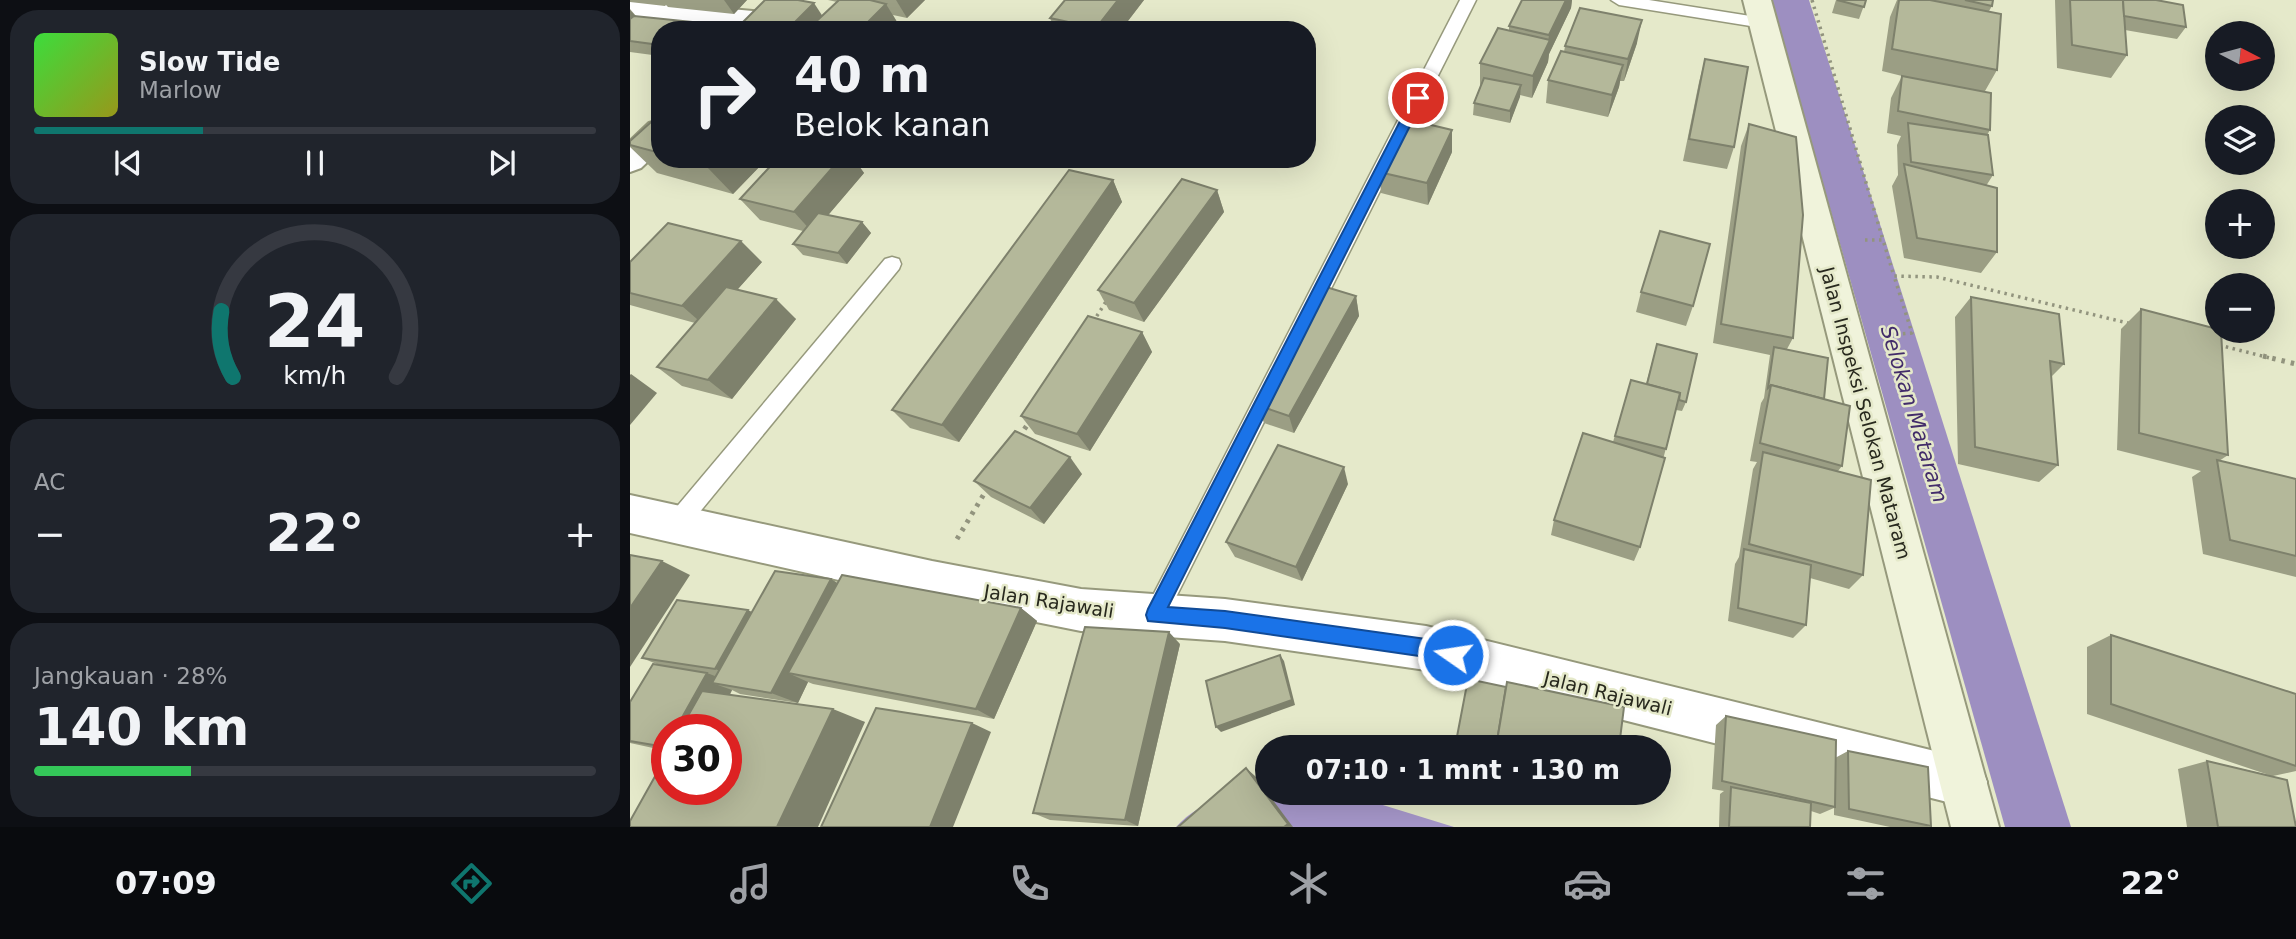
<!DOCTYPE html>
<html lang="id">
<head>
<meta charset="utf-8">
<style>
	body { margin:0; font-family:"DejaVu Sans",sans-serif; background:#20242c; color:#f1f3f6; height:100vh; display:flex; flex-direction:column; font-size:26px; white-space:nowrap }
	* { box-sizing:border-box; margin:0 }
	p { font-size:23px; color:#9ea1a6 }
	.icon { flex:none; width:38px; height:38px; fill:none; stroke:currentColor; stroke-width:2; stroke-linecap:round; stroke-linejoin:round }
	.map { position:relative; flex:1; overflow:hidden }
	.drawer { display:flex; flex-direction:column; gap:10px; padding:10px; background:#0d0f14; width:630px }
	.drawer>* { flex:none }
	.hud { position:absolute; left:21px; top:21px; width:665px; height:147px; border-radius:28px; box-shadow:0 7px 28px #0002; background:#171b24; color:#f1f3f6; overflow:hidden }
	.needle { width:46px; rotate:96deg }
	.buttons { position:absolute; left:1575px; top:21px; display:grid; gap:14px }
	.buttons a { display:grid; place-items:center; width:70px; height:70px; border-radius:50%; background:#171b24; box-shadow:0 7px 28px #0002; font-size:35px }
	.speed { position:absolute; left:21px; top:714px; display:flex; gap:14px; font-size:35px; font-weight:700; text-align:center }
	.speed>* { display:grid; place-content:center; width:91px; height:91px; border-radius:50%; background:#171b24; box-shadow:0 7px 28px #0002; line-height:1 }
	.speed .limit { border:10px solid #d22; background:#fff; color:#111 }
	.pin { position:absolute; display:grid; place-items:center; width:60px; height:60px; color:#fff; margin:-30px; border:4px solid #fff; border-radius:50%; box-shadow:0 2px 7px #0007 }
	.me { position:absolute; width:77px; margin:-38px; rotate:283deg; stroke-linejoin:round; filter:drop-shadow(0 0 5px #0008) }
	.turn { display:flex; align-items:center; gap:24px; height:147px; padding:0 28px; font-size:32px }
	.turn .icon { width:91px; height:91px; stroke-width:2.5 }
	.turn b { display:block; font-size:49px; line-height:60px }
	.big { font-size:52px; font-weight:800; line-height:1.1 }
	.drawer .card { flex:1; display:flex; flex-direction:column; justify-content:center; gap:10px; min-width:0; padding:0 24px; border-radius:28px; background:#20242c }
	.drawer .dial { align-items:center; gap:0 }
	.dial svg { height:182px; overflow:visible; fill:none; stroke:#363941; stroke-width:7; stroke-linecap:round; text-anchor:middle }
	.dial text { fill:#f1f3f6; stroke:none }
	.song { display:flex; align-items:center; gap:21px }
	.cover { width:84px; height:84px; border-radius:10px; background:linear-gradient(135deg,hsl(120 70% 55%),hsl(60 70% 35%)) }
	.played { height:7px; border-radius:4px; background:linear-gradient(90deg,#0f766e 30%,#363941 30%) }
	.keys { display:flex; justify-content:space-around; direction:ltr }
	.heat { display:flex; justify-content:space-between; align-items:center; font-size:38px; direction:ltr }
	.charge { height:10px; border-radius:5px; background:linear-gradient(90deg,#34c759 28%,#363941 0) }
	.trip { position:absolute; left:625px; top:735px; width:416px; height:70px; border-radius:35px; background:#171b24; box-shadow:0 7px 28px #0002; font-weight:800; line-height:70px; text-align:center }
	.tab-bar { display:flex; height:112px; justify-content:space-around; align-items:center; background:#090b0e; color:#9ea1a6 }
	.tab-bar .icon { width:49px; height:49px }
	.tab-bar .on { color:#0f766e }
	.tab-bar b { font-size:32px; color:#f1f3f6 }
	main { display:flex; flex:1; min-height:0 }
	.map>svg:first-child { display:block }
	.forest { fill:#a798cb }
	.lines { fill:none; stroke-linecap:round; stroke-linejoin:round }
	.canal { fill:#9d8fc1; fill-rule:evenodd }
	.lane-casing { stroke:#96997c; stroke-width:3 }
	.street-casing { stroke:#96997c; stroke-width:4 }
	.secondary-casing { stroke:#96997c; stroke-width:4 }
	.path-far1 { stroke:#92947e; stroke-width:3.5; stroke-dasharray:2.5 4.5; stroke-linecap:butt }
	.path { stroke:#92947e; stroke-width:5; stroke-dasharray:3.5 6; stroke-linecap:butt }
	.lane { fill:#fff; fill-rule:evenodd }
	.street { fill:#fff; fill-rule:evenodd }
	.secondary { fill:#f0f3db; fill-rule:evenodd }
	.wall { fill:#9b9e84 }
	.shaded-wall { fill:#7e816c }
	.building { fill:#b4b89a; stroke:#7e816c; stroke-width:2 }
	.route { fill:#1a73e8; stroke:#114b97; stroke-width:2 }
	.labels { text-anchor:middle; stroke-width:5; stroke-linejoin:round; paint-order:stroke }
	.street-label { font-size:19px; fill:#27281d; stroke:#e5e9ca }
	.water-label { font-size:21px; font-style:italic; fill:#422c6a; stroke:#e5e9ca }
</style>
</head>
<body>
<main>
<section class="drawer">
<div class="card">
<div class="song"><i class="cover"></i><div><b>Slow Tide</b><p>Marlow</p></div></div>
<div class="played"></div>
<div class="keys"><svg class="icon" aria-label="previous" viewBox="0 0 24 24"><path d="M18 5L8 12l10 7zM5 5v14"/></svg><svg class="icon" aria-label="pause" viewBox="0 0 24 24"><path d="M8 5v14M16 5v14"/></svg><svg class="icon" aria-label="next" viewBox="0 0 24 24"><path d="M6 5l10 7-10 7zM19 5v14"/></svg></div>
</div>
<div class="card dial"><svg viewBox="0 0 100 80">
<path d="M14 69A42 42 0 1 1 86 69"/>
<path d="M14 69A42 42 0 0 1 9 40" stroke="#0f766e"/>
<text x="50" y="56" font-size="32" font-weight="700">24</text>
<text x="50" y="72" font-size="11">km/h</text>
</svg></div>
<div class="card"><p>AC</p>
<div class="heat"><a>−</a><b class="big">22°</b><a>+</a></div>
</div>
<div class="card"><p>Jangkauan · 28%</p><b class="big">140 km</b><div class="charge"></div></div>
</section>
<div class="map">
<svg width="1666" height="827" viewBox="0 0 1666 827">
	<rect width="100%" height="100%" fill="#e5e9ca"/>
	<path class="forest" d="M637,791L714,793L824,827H546C573,798 600,797 637,791Z"/>
	<g class="lines">
		<polygon class="canal" points="1141,0 1179,0 1441,827 1375,827"/>
		<defs>
			<g id="lane">
				<polygon points="830,0 846,0 533,623 525,627 517,623 513,615 517,607"/>
				<polygon points="981,0 1019,0 1133,18 1141,23 1133,28 989,5"/>
				<polygon points="262,257 269,259 271,264 269,269 55,530 47,533 39,530 36,523 39,516 255,259"/>
			</g>
			<g id="street">
				<polygon points="0,0 135,12 145,15 149,21 145,27 131,30 0,16"/>
				<polygon points="30,120 30,150 11,168 0,172 0,141 19,123"/>
				<polygon points="0,495 302,561 451,589 595,599 796,626 1333,758 1350,765 1357,782 1350,799 1333,806 796,670 595,641 451,631 302,601 0,533"/>
			</g>
			<polygon id="secondary" points="1113,0 1141,0 1369,827 1321,827"/>
		</defs>
		<use href="#lane" class="lane-casing"/>
		<use href="#street" class="street-casing"/>
		<use href="#secondary" class="secondary-casing"/>
		<g class="path-far1">
			<polyline points="1182,0 1253,240"/>
			<polyline points="1235,240 1253,240 1264,276 1307,277 1502,324"/>
			<polyline points="463,322 477,300"/>
			<polyline points="1259,335 1282,333 1264,276"/>
			<polyline points="1589,345 1640,358"/>
		</g>
		<g class="path">
			<polyline points="1633,356 1666,364"/>
			<polyline points="389,437 400,421"/>
			<polyline points="327,539 357,489"/>
		</g>
		<use href="#lane" class="lane"/>
		<use href="#street" class="street"/>
		<use href="#secondary" class="secondary"/>
	</g>
	<g class="wall">
		<polygon points="0,0 117,0 104,14 38,7 36,5 35,6 0,2"/>
		<polygon points="198,0 295,0 277,18 263,15 270,27 192,16 207,2"/>
		<polygon points="435,0 514,0 491,30 425,30 420,18"/>
		<polygon points="892,0 942,0 941,8 919,54 918,62 902,98 890,95 880,123 843,115 844,103 851,86 850,86 850,63 879,31 879,26"/>
		<polygon points="1206,0 1236,0 1229,19 1202,13"/>
		<polygon points="1267,0 1363,0 1362,6 1359,11 1367,70 1355,91 1360,130 1357,135 1363,175 1356,186 1367,252 1351,273 1274,258 1262,186 1268,175 1267,145 1271,136 1257,133 1261,98 1272,76 1252,71 1260,17"/>
		<polygon points="1425,0 1526,0 1556,27 1547,39 1495,30 1497,55 1481,78 1427,68"/>
		<polygon points="0,9 6,16 30,30 30,56 0,52"/>
		<polygon points="1007,43 994,81 990,81 989,87 978,117 916,103 918,80 934,52 935,46"/>
		<polygon points="1075,59 1104,147 1097,169 1053,161 1069,82"/>
		<polygon points="30,114 30,159 137,159 103,194 27,173 0,147 0,141"/>
		<polygon points="1119,124 1163,338 1157,349 1194,399 1212,466 1208,471 1233,575 1219,589 1180,578 1176,625 1163,638 1098,621 1105,564 1109,557 1123,469 1127,462 1120,461 1131,403 1134,398 1140,355 1083,343 1111,146"/>
		<polygon points="822,152 798,205 751,193 749,172"/>
		<polygon points="147,159 224,159 234,173 198,215 232,222 241,233 217,264 173,255 163,244 173,231 130,220 110,199"/>
		<polygon points="483,180 492,202 329,442 280,428 262,410"/>
		<polygon points="587,190 594,212 514,322 479,310 468,290"/>
		<polygon points="0,262 132,262 107,290 166,319 102,399 52,386 27,367 65,323 0,305"/>
		<polygon points="1011,292 1063,306 1056,326 1006,312"/>
		<polygon points="726,296 729,316 664,433 634,423 627,405"/>
		<polygon points="1341,297 1434,364 1421,377 1428,465 1409,482 1328,464 1325,317"/>
		<polygon points="1511,309 1598,455 1589,461 1666,479 1666,577 1573,554 1562,477 1571,471 1487,450 1491,329"/>
		<polygon points="512,332 522,352 460,451 405,434 391,416"/>
		<polygon points="1027,344 1056,402 1052,411 1046,410 1010,547 1004,561 921,535 924,520 983,442 1001,380 1016,384"/>
		<polygon points="452,474 414,524 361,497 344,481"/>
		<polygon points="718,484 672,581 605,557 596,542"/>
		<polygon points="207,583 391,608 407,621 364,719 183,684 178,682 168,703 110,694 102,690 100,695 235,722 96,789 37,730 37,751 0,743 0,702 29,665 12,658 122,612"/>
		<polygon points="1481,635 1666,694 1666,771 1643,776 1666,827 1557,827 1548,769 1577,761 1639,775 1457,714 1457,647"/>
		<polygon points="550,644 508,826 420,820 403,813"/>
		<polygon points="1096,716 1205,758 1218,751 1301,826 1297,827 1260,827 1204,815 1204,808 1190,814 1181,811 1180,827 1089,827 1090,794 1094,791 1082,789 1086,725"/>
	</g>
	<g class="shaded-wall">
		<polygon points="94,0 117,0 104,14"/>
		<polygon points="266,0 295,0 277,18"/>
		<polygon points="488,0 514,0 491,30 466,30 466,28"/>
		<polygon points="936,0 942,0 941,8 919,54 918,62 902,98 903,76 918,43 919,35"/>
		<polygon points="184,3 199,26 195,30 157,30"/>
		<polygon points="256,4 270,27 267,30 230,30"/>
		<polygon points="0,10 11,22 0,32"/>
		<polygon points="1012,20 1007,43 994,81 998,59"/>
		<polygon points="63,22 69,30 56,30"/>
		<polygon points="993,65 989,87 978,117 982,95"/>
		<polygon points="891,85 890,97 880,123 880,111"/>
		<polygon points="822,130 822,152 798,205 797,183"/>
		<polygon points="80,159 137,159 103,194 75,165"/>
		<polygon points="210,159 224,159 234,173 183,233 164,212"/>
		<polygon points="483,180 492,202 329,442 312,425"/>
		<polygon points="587,190 594,212 514,322 504,303"/>
		<polygon points="232,222 241,233 217,264 208,253"/>
		<polygon points="111,241 132,262 75,326 52,306"/>
		<polygon points="726,296 729,316 664,433 659,416"/>
		<polygon points="146,299 166,319 102,399 78,380"/>
		<polygon points="512,332 522,352 460,451 447,434"/>
		<polygon points="1,374 27,393 0,425 0,375"/>
		<polygon points="440,457 452,474 414,524 400,508"/>
		<polygon points="714,467 718,484 672,581 666,567"/>
		<polygon points="32,561 60,575 0,667 0,608"/>
		<polygon points="201,579 224,593 158,673 178,682 168,703 141,693"/>
		<polygon points="391,608 407,621 364,719 346,709"/>
		<polygon points="118,610 144,623 113,680 85,669"/>
		<polygon points="539,632 550,644 508,826 495,820"/>
		<polygon points="650,655 654,661 665,705 591,732 586,727"/>
		<polygon points="77,673 106,684 82,683 102,690 80,730 45,730"/>
		<polygon points="203,709 235,722 188,827 147,827"/>
		<polygon points="342,723 361,732 323,827 300,827"/>
		<polygon points="616,768 625,776 663,827 654,827"/>
	</g>
	<g class="building">
		<polygon points="135,0 168,0 184,3 157,30 105,30"/>
		<polygon points="209,0 240,0 256,4 230,30 177,30"/>
		<polygon points="435,0 488,0 466,28 420,18"/>
		<polygon points="892,0 936,0 919,35 879,26"/>
		<polygon points="1207,0 1236,0 1234,7"/>
		<polygon points="1269,0 1300,0 1371,14 1367,70 1262,49"/>
		<polygon points="1335,0 1363,0 1362,6"/>
		<polygon points="1440,0 1493,0 1497,55 1442,45"/>
		<polygon points="1493,0 1526,0 1553,5 1556,27 1494,16"/>
		<polygon points="950,8 1012,20 998,59 935,46"/>
		<polygon points="4,16 63,22 56,30 30,30 30,45 0,41 0,19"/>
		<polygon points="868,28 920,40 903,76 850,63"/>
		<polygon points="931,51 993,65 982,95 918,80"/>
		<polygon points="1075,59 1118,67 1104,147 1059,139"/>
		<polygon points="1272,76 1361,93 1360,130 1268,111"/>
		<polygon points="854,78 891,85 880,111 844,103"/>
		<polygon points="30,114 30,153 0,145 0,141"/>
		<polygon points="776,119 822,130 797,183 749,172"/>
		<polygon points="1278,123 1358,135 1363,175 1281,162"/>
		<polygon points="1119,124 1166,137 1173,215 1163,338 1091,324"/>
		<polygon points="55,159 80,159 75,165"/>
		<polygon points="147,159 210,159 164,212 110,199"/>
		<polygon points="1274,164 1367,188 1367,252 1287,238"/>
		<polygon points="439,170 483,180 312,425 262,410"/>
		<polygon points="552,179 587,190 504,303 468,290"/>
		<polygon points="188,213 232,222 208,253 163,244"/>
		<polygon points="38,223 111,241 52,306 0,293 0,262"/>
		<polygon points="1030,231 1080,244 1063,306 1011,292"/>
		<polygon points="96,287 146,299 78,380 27,367"/>
		<polygon points="696,287 726,296 659,416 627,405"/>
		<polygon points="1341,297 1429,314 1434,364 1420,361 1428,465 1345,447"/>
		<polygon points="1511,309 1587,329 1587,331 1591,331 1598,455 1509,433"/>
		<polygon points="458,316 512,332 447,434 391,416"/>
		<polygon points="1027,344 1067,354 1056,402 1049,400 1050,393 1017,384"/>
		<polygon points="1144,347 1198,358 1194,399 1141,385 1138,388"/>
		<polygon points="1001,380 1050,393 1036,449 985,436"/>
		<polygon points="1141,385 1220,406 1212,466 1130,443"/>
		<polygon points="385,431 440,457 400,508 344,481"/>
		<polygon points="953,433 1035,458 1010,547 924,520"/>
		<polygon points="648,445 714,467 666,567 596,542"/>
		<polygon points="1133,452 1241,480 1233,575 1119,544"/>
		<polygon points="1587,460 1666,479 1666,556 1600,540"/>
		<polygon points="1114,549 1181,565 1176,625 1108,608"/>
		<polygon points="0,555 32,561 0,608"/>
		<polygon points="145,571 201,579 141,693 82,683"/>
		<polygon points="212,575 391,608 346,709 158,673"/>
		<polygon points="47,600 118,610 85,669 12,658"/>
		<polygon points="455,627 539,632 495,820 403,813"/>
		<polygon points="1481,635 1666,694 1666,766 1481,704"/>
		<polygon points="650,655 662,700 586,727 576,681"/>
		<polygon points="23,664 77,673 45,730 37,730 37,744 35,747 0,741 0,702"/>
		<polygon points="838,679 876,687 866,747 825,747"/>
		<polygon points="877,682 994,707 989,747 866,747"/>
		<polygon points="72,691 203,709 147,827 0,827 0,821 37,755 37,789 96,789 96,730 50,730"/>
		<polygon points="246,708 342,723 300,827 191,827"/>
		<polygon points="1096,716 1206,740 1205,807 1092,781"/>
		<polygon points="1218,751 1298,767 1301,826 1219,809"/>
		<polygon points="1577,761 1657,780 1666,827 1588,827"/>
		<polygon points="616,768 658,824 654,827 548,827"/>
		<polygon points="1101,787 1181,803 1180,827 1099,827"/>
	</g>
	<polygon class="route" points="788,94 794,98 538,607 595,611 796,639 830,648 832,655 830,661 823,664 796,657 595,628 518,621 516,615 518,609 782,98"/>
	<g class="labels">
		<g class="street-label">
			<text transform="translate(1236 413) rotate(75)" y="7">Jalan Inspeksi Selokan Mataram</text>
			<text transform="translate(419 601) rotate(9)" y="7">Jalan Rajawali</text>
			<text transform="translate(978 693) rotate(14)" y="7">Jalan Rajawali</text>
		</g>
		<g class="water-label">
			<text transform="translate(1284 414) rotate(73)" y="7">Selokan Mataram</text>
		</g>
	</g>
</svg>
<div class="buttons">
<a><svg class="needle" viewBox="-14 -14 28 28"><path d="M0-13l5 13h-10z" fill="#e53935"/><path d="M0 13l5-13h-10z" fill="#9ea1a6"/></svg></a>
<a><svg class="icon" aria-label="layers" viewBox="0 0 24 24"><path d="M12 4l9 5-9 5-9-5zM3 14l9 5 9-5"/></svg></a>
<a>+</a>
<a>−</a>
</div>
<div class="speed"><div class="limit">30</div></div>
<div class="pin" style="left:788px;top:98px;background:#d93025"><svg class="icon" aria-label="arrive" viewBox="0 0 24 24"><path d="M6 21V4h12l-3 4 3 4H6"/></svg></div>
<svg class="me" style="left:823px;top:655px" viewBox="-20 -20 40 40"><circle r="17" fill="#1a73e8" stroke="#fff" stroke-width="3"/><path d="M0-11L8 9 0 5-8 9z" fill="#fff"/></svg>
<div class="trip">07:10 · 1 mnt · 130 m</div>
<div class="hud">
<div class="turn"><svg class="icon" aria-label="right" viewBox="0 0 24 24"><path d="M7 20v-9h11M14 6l5 5-5 5"/></svg><div><b>40 m</b>Belok kanan</div></div>
</div>
</div>
</main>
<nav class="tab-bar">
<b>07:09</b>
<svg class="icon on" aria-label="directions" viewBox="0 0 24 24"><path d="M12 3l9 9-9 9-9-9zM9 14v-3h6M13 9l2 2-2 2"/></svg>
<svg class="icon" aria-label="music" viewBox="0 0 24 24"><path d="M9 18V5l10-2v13"/><circle cx="6" cy="18" r="3"/><circle cx="16" cy="16" r="3"/></svg>
<svg class="icon" aria-label="phone" viewBox="0 0 24 24"><path d="M5 4h4l2 5-3 2q2 4 5 5l2-3 5 2v4C11 20 4 13 5 4z"/></svg>
<svg class="icon" aria-label="climate" viewBox="0 0 24 24"><path d="M12 3v18M4 7l16 10M4 17L20 7"/></svg>
<svg class="icon" aria-label="car" viewBox="0 0 24 24"><path d="M5 17H2v-5l4-1 3-4h7l3 4 3 1v5h-3M9 17h6M6 11h13"/><circle cx="7" cy="17" r="2"/><circle cx="17" cy="17" r="2"/></svg>
<svg class="icon" aria-label="filters" viewBox="0 0 24 24"><path d="M4 7h16M4 17h16"/><circle cx="9" cy="7" r="2"/><circle cx="15" cy="17" r="2"/></svg>
<b>22°</b>
</nav>
</body>
</html>
